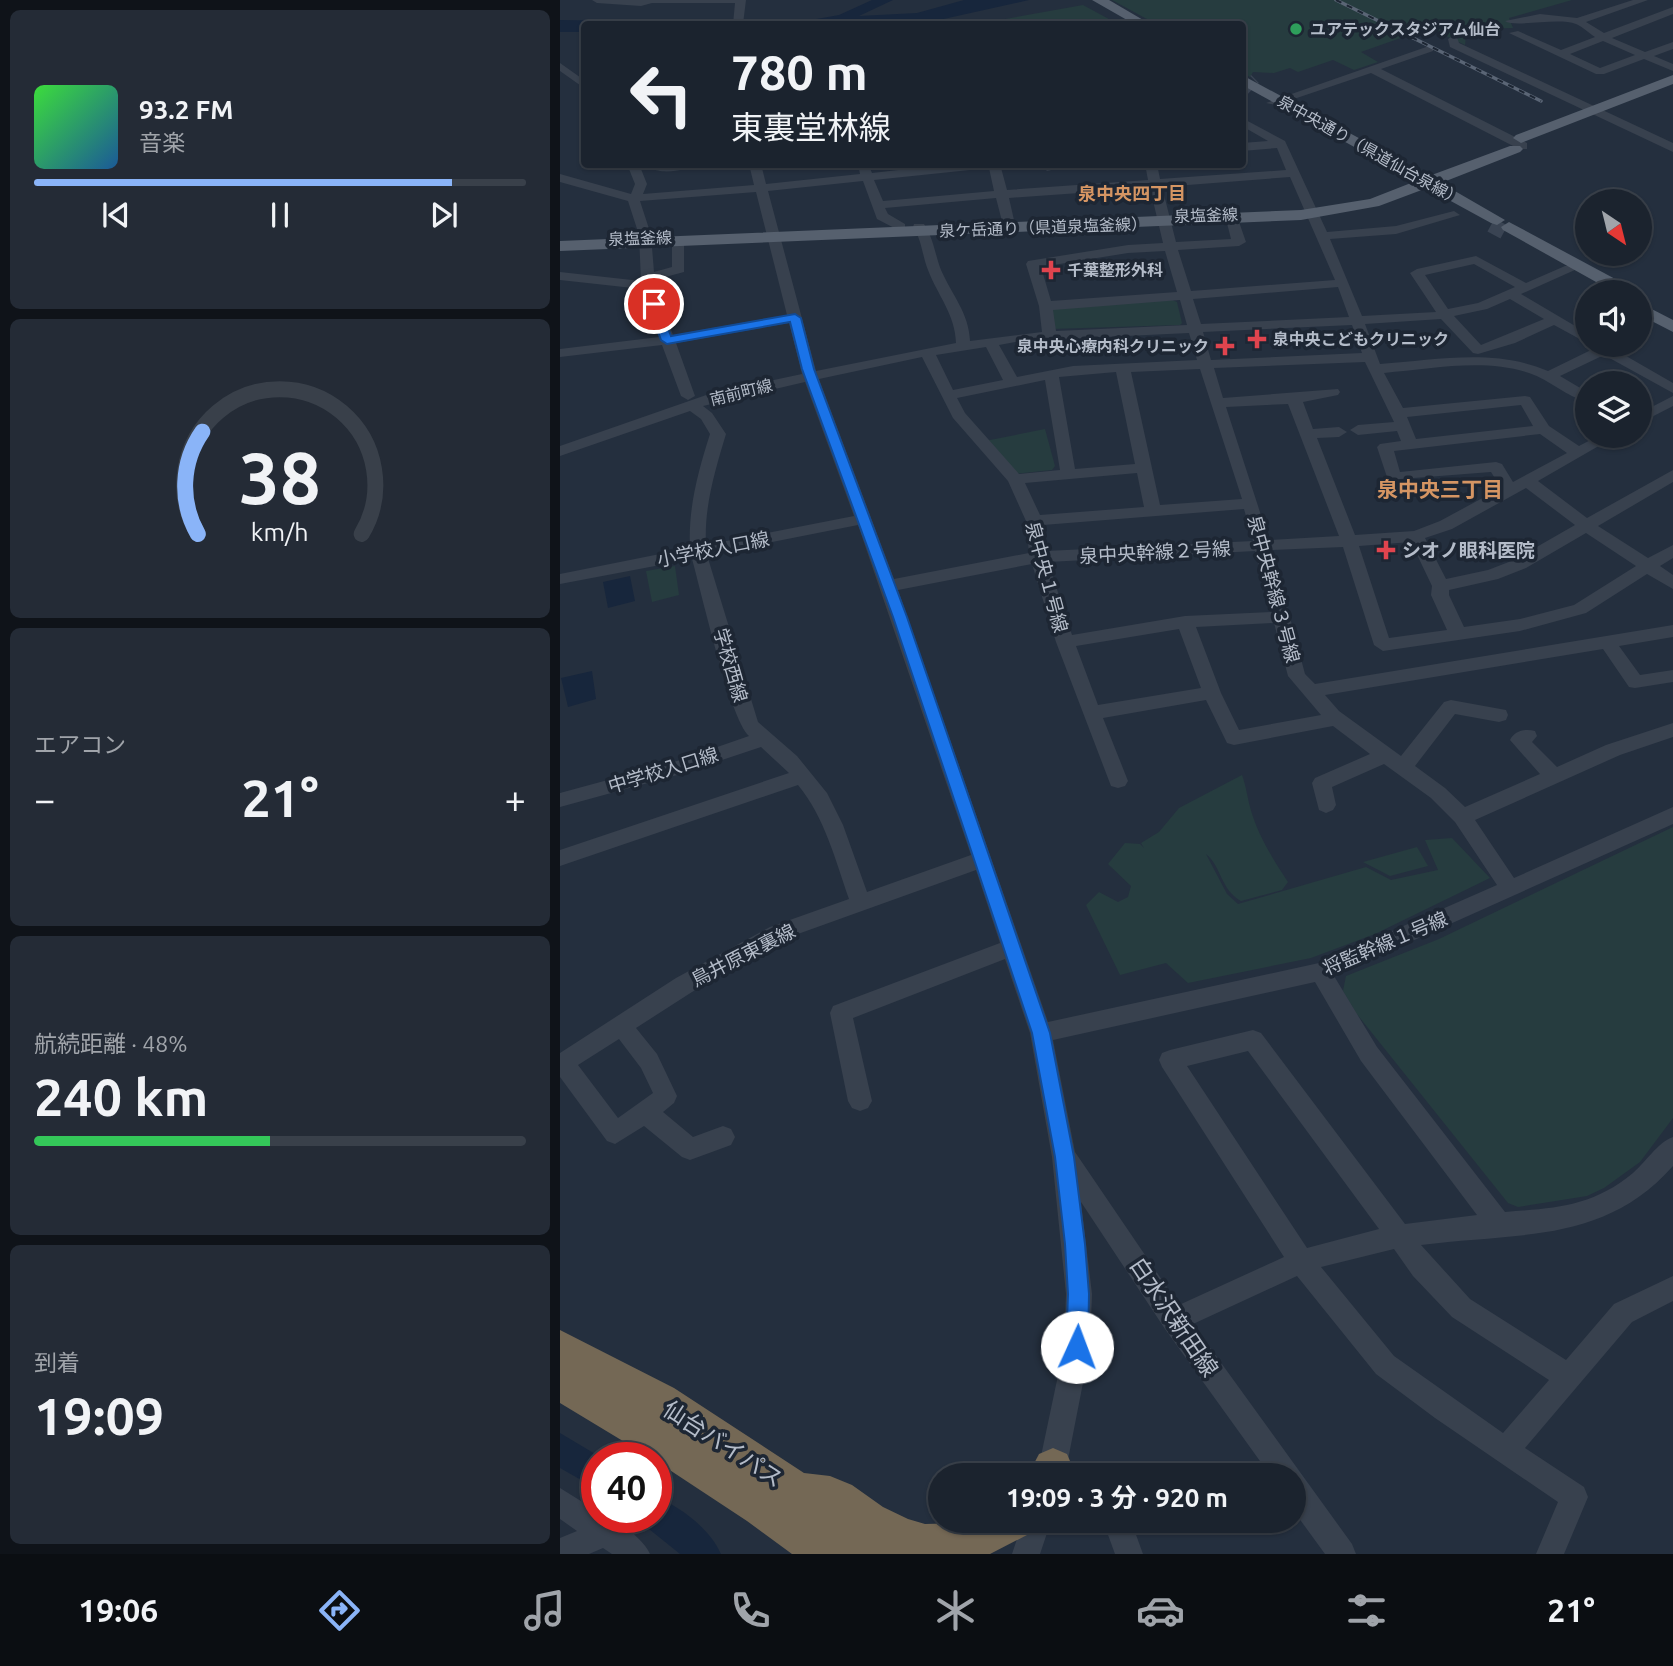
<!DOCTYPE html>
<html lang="ja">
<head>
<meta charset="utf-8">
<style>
	body { margin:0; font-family:Ubuntu,"Noto Sans JP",sans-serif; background:#242b36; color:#f1f3f6; height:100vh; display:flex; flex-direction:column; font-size:26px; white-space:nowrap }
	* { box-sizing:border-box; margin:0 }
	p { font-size:23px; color:#a0a4aa }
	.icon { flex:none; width:38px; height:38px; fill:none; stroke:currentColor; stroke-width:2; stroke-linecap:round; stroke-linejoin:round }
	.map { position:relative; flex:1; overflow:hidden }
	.panel { display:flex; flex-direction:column; gap:10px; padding:10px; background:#0f1319; width:560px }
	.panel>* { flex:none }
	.top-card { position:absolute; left:21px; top:21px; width:665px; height:147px; border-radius:7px; box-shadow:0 2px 5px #0004,0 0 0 2px #39404a; background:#1b232e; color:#f1f3f6; overflow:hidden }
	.needle { width:46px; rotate:145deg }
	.fabs { position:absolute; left:1015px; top:189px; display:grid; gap:14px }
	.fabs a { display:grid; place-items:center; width:77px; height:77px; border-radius:50%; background:#1b232e; box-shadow:0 2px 5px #0004,0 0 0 2px #39404a; font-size:35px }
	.speed { position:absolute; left:21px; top:1442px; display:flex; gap:14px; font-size:35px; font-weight:700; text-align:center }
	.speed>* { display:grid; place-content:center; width:91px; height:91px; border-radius:50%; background:#1b232e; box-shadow:0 2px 5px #0004,0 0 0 2px #39404a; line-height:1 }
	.speed .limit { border:10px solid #d22; background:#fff; color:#111 }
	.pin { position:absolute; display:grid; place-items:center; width:60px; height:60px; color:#fff; margin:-30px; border:4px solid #fff; border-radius:50%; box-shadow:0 2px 7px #0007 }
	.me { position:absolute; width:77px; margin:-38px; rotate:2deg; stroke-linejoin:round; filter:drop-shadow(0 0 5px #0008) }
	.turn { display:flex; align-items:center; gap:24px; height:147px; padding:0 35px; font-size:32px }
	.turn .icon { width:91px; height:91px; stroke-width:2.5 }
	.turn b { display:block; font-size:49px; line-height:60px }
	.big { font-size:52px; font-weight:700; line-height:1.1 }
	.panel .widget { flex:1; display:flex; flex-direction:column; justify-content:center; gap:10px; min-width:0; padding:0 24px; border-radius:10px; background:#242b36 }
	.panel .dial { align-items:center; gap:0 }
	.dial svg { height:182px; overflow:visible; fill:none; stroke:#39404a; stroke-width:7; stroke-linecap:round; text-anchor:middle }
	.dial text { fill:#f1f3f6; stroke:none }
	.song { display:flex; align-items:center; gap:21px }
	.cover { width:84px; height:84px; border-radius:10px; background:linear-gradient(135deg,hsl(120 70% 55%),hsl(210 70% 35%)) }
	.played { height:7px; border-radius:4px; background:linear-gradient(90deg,#8ab4f8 85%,#39404a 85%) }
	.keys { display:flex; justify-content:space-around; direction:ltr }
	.heat { display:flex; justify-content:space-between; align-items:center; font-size:38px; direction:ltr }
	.charge { height:10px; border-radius:5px; background:linear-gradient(90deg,#34c759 48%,#39404a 0) }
	.trip { position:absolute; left:368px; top:1463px; width:378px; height:70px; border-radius:35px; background:#1b232e; box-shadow:0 2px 5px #0004,0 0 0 2px #39404a; font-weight:700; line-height:70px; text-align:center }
	.tabs { display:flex; height:112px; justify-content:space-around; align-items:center; background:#0b0e12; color:#a0a4aa }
	.tabs .icon { width:49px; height:49px }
	.tabs .active { color:#8ab4f8 }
	.tabs b { font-size:32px; color:#f1f3f6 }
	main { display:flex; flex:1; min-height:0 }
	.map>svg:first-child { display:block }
	.green { fill:#263c3f }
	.water { fill:#17263c }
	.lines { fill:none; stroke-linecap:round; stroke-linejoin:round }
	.river { fill:#17263c; fill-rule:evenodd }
	.minor-tunnel { stroke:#3a4453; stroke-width:11; stroke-dasharray:11 6; stroke-linecap:butt }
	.major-tunnel { stroke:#3a4453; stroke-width:15; stroke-dasharray:15 7; stroke-linecap:butt }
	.minor { fill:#38414e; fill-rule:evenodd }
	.major { fill:#56606e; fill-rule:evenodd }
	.highway { fill:#746855; fill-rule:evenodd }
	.rail-casing { stroke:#5a6575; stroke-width:3.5 }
	.rail { stroke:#1d2633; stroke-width:2; stroke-dasharray:6; stroke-linecap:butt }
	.route { fill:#1a73e8; stroke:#114b97; stroke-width:2 }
	.leisure-dot { fill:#2e9e5b; stroke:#1d2633; stroke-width:2.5 }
	.health-dot { fill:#e0444e; stroke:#1d2633; stroke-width:2.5 }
	.labels { text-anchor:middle; stroke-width:7; stroke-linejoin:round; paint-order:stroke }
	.far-poi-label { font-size:16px; font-weight:bold; fill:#b4bcc9; stroke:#1d2633; text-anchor:start }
	.far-street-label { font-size:16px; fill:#b4bcc9; stroke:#1d2633 }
	.far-neighbourhood-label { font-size:18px; font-weight:bold; fill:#d59563; stroke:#1d2633 }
	.street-label { font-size:19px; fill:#b4bcc9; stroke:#1d2633 }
	.poi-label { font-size:19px; font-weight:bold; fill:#b4bcc9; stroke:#1d2633; text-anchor:start }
	.neighbourhood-label { font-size:21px; font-weight:bold; fill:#d59563; stroke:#1d2633 }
	.near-street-label { font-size:23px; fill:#b4bcc9; stroke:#1d2633 }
</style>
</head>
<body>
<main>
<section class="panel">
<div class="widget">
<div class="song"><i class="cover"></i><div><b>93.2 FM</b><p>音楽</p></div></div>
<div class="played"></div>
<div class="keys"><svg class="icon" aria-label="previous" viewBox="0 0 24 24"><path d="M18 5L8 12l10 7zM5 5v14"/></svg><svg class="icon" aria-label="pause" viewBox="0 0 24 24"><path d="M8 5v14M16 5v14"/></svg><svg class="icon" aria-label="next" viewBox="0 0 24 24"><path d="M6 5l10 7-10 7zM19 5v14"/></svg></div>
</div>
<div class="widget dial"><svg viewBox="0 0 100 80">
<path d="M14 69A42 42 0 1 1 86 69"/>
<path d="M14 69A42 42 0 0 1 16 24" stroke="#8ab4f8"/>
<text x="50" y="56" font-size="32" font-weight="700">38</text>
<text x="50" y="72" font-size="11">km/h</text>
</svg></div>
<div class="widget"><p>エアコン</p>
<div class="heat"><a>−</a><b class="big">21°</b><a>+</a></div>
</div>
<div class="widget"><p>航続距離 · 48%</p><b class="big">240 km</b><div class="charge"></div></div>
<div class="widget"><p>到着</p><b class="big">19:09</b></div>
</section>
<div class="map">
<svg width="1113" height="1554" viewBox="0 0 1113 1554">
	<rect width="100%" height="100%" fill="#242f3e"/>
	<g class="green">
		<polygon points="552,0 1012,0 949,18 953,28 907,29 905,45 869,28 801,52 818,62 794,70 773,60 738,72 730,68 714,73 693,72 690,77 683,73 682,24 596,24"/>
		<polygon points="523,5 558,24 418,24"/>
		<polygon points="610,299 617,302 622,323 620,325 491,329 490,311 494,308"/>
		<polygon points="485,429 495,466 492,470 454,474 425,441"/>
		<polygon points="115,566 119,595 92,602 86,571"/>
		<path d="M682,775C686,786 687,795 690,807C697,834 713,859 728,882L722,890L681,901C660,889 662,867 646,854L667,894L678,904L806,867L831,880L878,870L865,840L892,838L930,878L815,934L751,958L628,983L606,963L560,975L526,905L539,892L558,902L568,897L571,886L548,864L565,843L580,844L584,848L581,843L599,832L619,808Z"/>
		<polygon points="1113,827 1113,1118 1080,1162 1044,1188 1027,1196 958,1207 948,1203 796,1013 783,991 786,976 879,939"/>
		<polygon points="857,847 868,866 830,876 803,862"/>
	</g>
	<g class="water">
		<polygon points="312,0 333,0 299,16 357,13 404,0 469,0 379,20 338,24 24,24 24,32 0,32 0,20 202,23 251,20 279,15"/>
		<polygon points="70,576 75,601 48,608 43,582"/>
		<polygon points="32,671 36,699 8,707 1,678"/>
	</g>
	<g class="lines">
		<g class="river">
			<polygon points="0,1433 42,1458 37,1458 37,1489 0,1468"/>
			<path d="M96,1497C121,1507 150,1529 161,1554H120L84,1525L81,1517H96Z"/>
		</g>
		<polyline class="minor-tunnel" points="682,92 695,79"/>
		<polyline class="major-tunnel" points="931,225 944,232"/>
		<g class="minor">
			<polygon points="32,0 186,0 183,24 173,24 175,3 92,3 81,6 37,3"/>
			<path d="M1073,0H1088L1026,22L1044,33L1113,7V14L1052,38L1085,52L1113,42V49L1094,56L1113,64V71L1084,59L1044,74H1036L949,33L958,31L1001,50L1035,37C1029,33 1023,27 1016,24C998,17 955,28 945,21L980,14L1017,18ZM1043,41L1075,55L1040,68L1010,54Z"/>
			<polygon points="893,36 897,37 899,43 1113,143 1113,152 890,47 888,39"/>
			<polygon points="869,46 873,47 873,51 821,69 967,143 967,149 959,149 811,73 716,105 706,103"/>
			<polygon points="0,63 24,80 24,88 0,71"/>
			<path d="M682,118L725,141L767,232L836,226L894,211L900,215L836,234L770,239L802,316L876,312L850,273L857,269L916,256L966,283L1005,266H1015L1017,269L961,294L1027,333V343L994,325L955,343L918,354L913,353L881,319L805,324L820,364C876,360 935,348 988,371L1033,349L1030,345H1047L1113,383V393L1044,355L1000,376L1027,392V402C1007,397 990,380 969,373C924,358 871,369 824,373L843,408L965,396L970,397L989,426L1019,446L1038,436H1056L978,481L1027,518L1113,470V482L1038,526L1088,558L1113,545V558L1100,566L1113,575V589L1087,574L1026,613L960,631L823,651L814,645L783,547L712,550L745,674L755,684L1113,625V637L1059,646L1080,675L1113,670V682L1075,688L1069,687L1043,649L765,695L779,711L841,756L884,702L891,700L946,710L948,715L946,720L939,722L895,714L855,766L885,788L905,807L980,774L950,740C954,731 965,728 975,731L977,736L972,742L997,767L1046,745L1113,723V737L1060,755L915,820L954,878L1113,807V824L774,976L817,1047L945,1212C995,1208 1032,1207 1073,1173C1086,1162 1097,1143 1113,1137V1166C1043,1245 956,1232 861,1245L910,1299L1006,1360L1054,1304L1113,1276V1301L1072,1322L965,1448L1024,1487L1028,1497L1004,1554H976L998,1502L875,1418L816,1374L737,1276L633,1324L792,1544L796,1554H765L733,1510V1475H710L605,1329L521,1202L532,1294L530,1347L505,1475H477L504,1347L506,1294L492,1157L470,1033L445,959L293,1018L312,1101L308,1108L300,1111L292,1108L288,1101L270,1013L273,1006L440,943L416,870L224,939L132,992L76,1028L97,1054L117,1096L114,1103L103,1112L133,1137L163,1126L171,1129L175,1137L171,1145L130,1160L122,1157L84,1126L55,1144L47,1141L0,1077V1053L116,978L210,927L289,899C275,859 265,818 238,785L0,866V850L229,773L201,747L117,775L0,807V793L114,762L189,736C170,719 141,591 132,559L0,584V574L130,548C128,508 138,472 150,434L141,419L130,411L0,456V446L152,393L242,374L229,323L116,343L135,396L128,400L121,396L102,345L0,357V349L99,337L82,289L0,280V272L81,281L79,235L68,201L0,182V174L71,194L75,184L67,164H79L87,184L83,194L194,185L189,164H201L206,184L300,174L298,164H308L312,173L391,164H440L447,190L588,180L585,164H597L600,179L726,170L717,148L682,151V143L708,141L682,126ZM429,168L434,191L323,201L314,180ZM730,177L775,280L631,291L618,250L679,246L686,242L678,219L672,215L666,219L671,239L616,242L602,187ZM303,181L317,219L340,231L345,230V224L328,214L325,208L436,198L444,229L450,233L456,229L449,198L590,188L603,243L568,245L468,261L466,264L479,306L482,332L410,341C409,313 392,295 381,270C375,255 374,239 364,224H354L353,227C362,240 362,255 368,270C378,296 395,314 396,343L256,371L208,191ZM196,192L227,315L113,335L94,280L124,272V242L117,238L112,239V267L94,272L91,235L80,201ZM605,251L617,292L491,301L481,267L568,253ZM914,264L955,287L918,303L888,309L865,275ZM778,287L789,317L641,324L633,299ZM950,299L984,319L921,345L894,316L927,309ZM620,300L627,325L496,331L493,310ZM792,325L802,353L651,360L643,332ZM629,333L637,360L513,366L457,377L439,345L461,341ZM426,347L443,380L393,390L376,355ZM362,357L393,418L448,481L466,521L469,553L334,579L259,379ZM805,362L834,422L798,425L790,430L798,435L837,431L841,441L820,444L817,447L828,480L931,472L941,488L880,521L854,531L795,535L757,438L779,437L787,432L779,427L753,429L743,402L778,395L780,392L778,389L663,398L654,368ZM640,369L682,499L600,505L571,372ZM556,372L575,464L515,469L499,377ZM485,380L500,470L459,474L405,413L397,398ZM245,382L294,516L146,545C144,506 155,471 166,434L152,413L143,406ZM728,404L779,536L709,540L666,407ZM961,405L973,426L856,439L847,417ZM980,434L1007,453L953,482L942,464L936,462L840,472L834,451ZM577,473L584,507L480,515L465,483ZM966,488L1015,525L954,560L928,570L886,579L865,538L892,529ZM684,509L693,541L486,551L483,525ZM298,525L411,855L307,892L283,825L267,793L237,756L198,722L147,555ZM1026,533L1076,566L1014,605L960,619L904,627L889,595V590L938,579L966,568ZM851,542L872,586L871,595L887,630L829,638L799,546ZM695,551L711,612L625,616L512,635L488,562ZM472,564L496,642L551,786L558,788L565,786L568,781L543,718L646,700L667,743L674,745L773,726L810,754L755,778L752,783L759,810L766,813L773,810L776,805L772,787L824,764L871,798L895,822L937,885L759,963L488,1022L338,590ZM714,623L728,676L761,715L679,730L661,693L636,627ZM619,629L641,688L538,705L516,646ZM755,982L801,1061L917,1215L845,1224L701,1033L693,1030L610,1050L602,1053L599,1060L602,1067L724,1257L619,1305L515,1152L493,1040ZM59,1039L81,1068L93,1093L58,1118L18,1065ZM688,1051L819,1229L747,1248L627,1066ZM834,1249L853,1276L892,1317L989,1380L943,1433L834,1356L761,1267Z"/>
			<path d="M97,164H139C129,170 101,175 92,168Z"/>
			<polygon points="480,164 518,164 487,171"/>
			<polygon points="1113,396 1113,406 1080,423 1080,413"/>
			<path d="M0,1488L37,1511V1517C55,1517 83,1538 90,1554H52L43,1548L29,1554H0V1538L17,1531L0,1519Z"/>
			<polygon points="463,1521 491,1521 480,1554 452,1554"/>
			<polygon points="543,1521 571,1521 583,1554 555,1554"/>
		</g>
		<g class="major">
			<polygon points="532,0 549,0 590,24 574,24"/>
			<polygon points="682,75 869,176 950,146 960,146 963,149 960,152 881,183 945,220 937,225 931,223 867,188 819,206 741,220 0,251 0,241 741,210 810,199 856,181 682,85"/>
			<polygon points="1113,75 1113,84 966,141 961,143 953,138 956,135"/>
			<polygon points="949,222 1072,288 1075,292 1054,292 943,230 941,227"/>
			<polygon points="1080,303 1113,320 1113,332 1080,315"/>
		</g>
		<g class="highway">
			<polygon points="0,1330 114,1388 244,1473 270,1476 292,1485 323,1507 348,1519 365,1524 473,1521 467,1535 430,1554 232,1554 187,1521 96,1461 96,1458 91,1458 0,1403"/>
			<polygon points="493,1448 507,1454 513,1468 510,1475 468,1475 479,1454"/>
		</g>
		<defs>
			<polyline id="rail" points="776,0 981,101"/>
		</defs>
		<use href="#rail" class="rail-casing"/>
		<use href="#rail" class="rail"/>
	</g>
	<polygon class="route" points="94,301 99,304 111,336 235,314 241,318 254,369 347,617 490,1033 514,1157 525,1244 529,1294 528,1347 525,1354 517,1357 509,1354 506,1347 508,1294 505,1244 495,1157 472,1033 333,617 242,369 230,322 107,344 101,340 88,304"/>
	<circle class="leisure-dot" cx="736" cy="29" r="7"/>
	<g class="health-dot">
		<path d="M487.5 259.5h7v7h7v7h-7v7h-7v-7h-7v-7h7z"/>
		<path d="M693.5 328.5h7v7h7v7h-7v7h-7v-7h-7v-7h7z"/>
		<path d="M661.5 335.5h7v7h7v7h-7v7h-7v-7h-7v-7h7z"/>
		<path d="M822.5 539.5h7v7h7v7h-7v7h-7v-7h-7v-7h7z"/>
	</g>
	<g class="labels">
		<g class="far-poi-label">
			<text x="750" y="35">ユアテックスタジアム仙台</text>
			<text x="507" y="276">千葉整形外科</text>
			<text x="713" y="345">泉中央こどもクリニック</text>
			<text x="649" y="352" text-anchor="end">泉中央心療内科クリニック</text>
		</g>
		<g class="far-street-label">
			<text transform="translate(810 150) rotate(29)" y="6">泉中央通り（県道仙台泉線）</text>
			<text transform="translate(646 215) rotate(-2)" y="6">泉塩釜線</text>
			<text transform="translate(483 227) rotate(-2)" y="6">泉ケ岳通り（県道泉塩釜線）</text>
			<text transform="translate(80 238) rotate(-2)" y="6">泉塩釜線</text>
			<text transform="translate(181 392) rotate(-14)" y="6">南前町線</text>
		</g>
		<g class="far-neighbourhood-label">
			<text x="572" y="200">泉中央四丁目</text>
		</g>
		<g class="street-label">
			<text transform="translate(153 549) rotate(-11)" y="7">小学校入口線</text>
			<text transform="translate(595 552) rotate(-3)" y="7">泉中央幹線２号線</text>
			<text transform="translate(487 577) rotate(75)" y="7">泉中央１号線</text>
			<text transform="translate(714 589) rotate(75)" y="7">泉中央幹線３号線</text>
			<text transform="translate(171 665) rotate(74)" y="7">学校西線</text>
			<text transform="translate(103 770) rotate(-17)" y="7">中学校入口線</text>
			<text transform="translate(825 943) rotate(-23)" y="7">将監幹線１号線</text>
			<text transform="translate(183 955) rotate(-27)" y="7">鳥井原東裏線</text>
		</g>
		<g class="poi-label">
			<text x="842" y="557">シオノ眼科医院</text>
		</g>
		<g class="neighbourhood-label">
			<text x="880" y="497">泉中央三丁目</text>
		</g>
		<g class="near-street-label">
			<text transform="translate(614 1317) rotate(56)" y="8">白水沢新田線</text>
			<text transform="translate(163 1444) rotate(33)" y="8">仙台バイパス</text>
		</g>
	</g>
</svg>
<div class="fabs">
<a><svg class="needle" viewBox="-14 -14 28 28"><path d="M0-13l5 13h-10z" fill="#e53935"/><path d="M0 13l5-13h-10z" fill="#a0a4aa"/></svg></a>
<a><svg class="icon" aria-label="sound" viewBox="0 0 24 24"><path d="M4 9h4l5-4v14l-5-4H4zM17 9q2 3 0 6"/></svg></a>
<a><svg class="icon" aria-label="layers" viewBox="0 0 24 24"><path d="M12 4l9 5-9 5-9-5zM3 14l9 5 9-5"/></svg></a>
</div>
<div class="speed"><div class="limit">40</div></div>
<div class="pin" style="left:94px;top:304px;background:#d93025"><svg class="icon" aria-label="arrive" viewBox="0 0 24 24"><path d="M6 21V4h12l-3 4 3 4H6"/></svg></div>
<svg class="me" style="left:517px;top:1347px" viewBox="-20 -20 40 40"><circle r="19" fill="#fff"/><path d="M0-13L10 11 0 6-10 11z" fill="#1a73e8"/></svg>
<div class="trip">19:09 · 3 分 · 920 m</div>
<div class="top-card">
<div class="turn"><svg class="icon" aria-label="left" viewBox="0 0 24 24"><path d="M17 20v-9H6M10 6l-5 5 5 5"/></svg><div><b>780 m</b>東裏堂林線</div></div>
</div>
</div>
</main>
<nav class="tabs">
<b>19:06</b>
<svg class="icon active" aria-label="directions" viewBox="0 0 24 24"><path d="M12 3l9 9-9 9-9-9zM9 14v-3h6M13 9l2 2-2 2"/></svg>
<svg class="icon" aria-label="music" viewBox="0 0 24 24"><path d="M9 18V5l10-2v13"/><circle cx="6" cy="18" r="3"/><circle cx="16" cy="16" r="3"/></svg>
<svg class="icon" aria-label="phone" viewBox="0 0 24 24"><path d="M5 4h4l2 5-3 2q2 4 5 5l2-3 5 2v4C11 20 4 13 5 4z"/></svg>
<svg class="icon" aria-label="climate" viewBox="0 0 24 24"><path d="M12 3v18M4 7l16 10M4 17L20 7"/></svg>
<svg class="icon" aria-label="car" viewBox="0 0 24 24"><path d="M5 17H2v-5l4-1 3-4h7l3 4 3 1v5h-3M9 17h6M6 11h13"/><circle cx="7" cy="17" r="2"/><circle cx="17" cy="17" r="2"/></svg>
<svg class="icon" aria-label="filters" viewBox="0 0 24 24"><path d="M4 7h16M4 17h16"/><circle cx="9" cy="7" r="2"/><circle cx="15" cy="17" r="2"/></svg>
<b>21°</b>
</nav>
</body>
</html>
